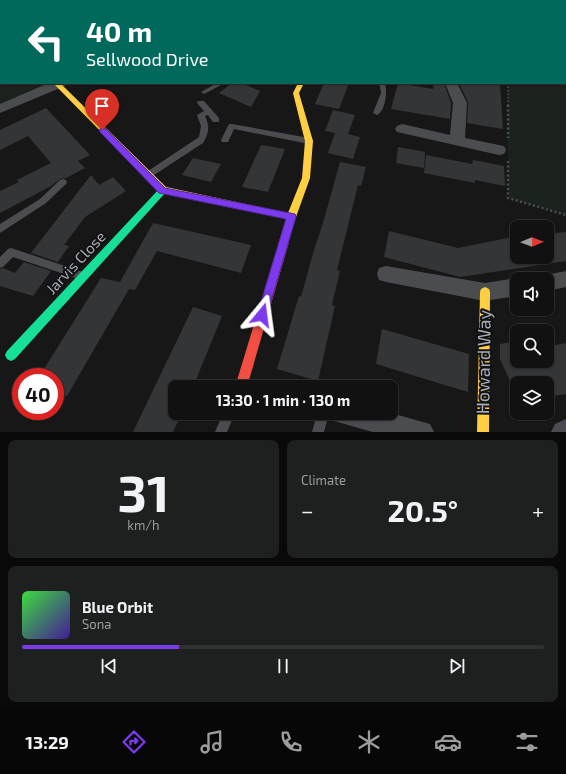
<!DOCTYPE html>
<html lang="en">
<head>
<meta charset="utf-8">
<style>
	body { margin:0; font-family:"Exo 2",sans-serif; background:#1e1f1f; color:#f1f3f6; height:100vh; display:flex; flex-direction:column; font-size:15px; white-space:nowrap }
	* { box-sizing:border-box; margin:0 }
	p { font-size:13px; color:#9c9d9f }
	.icon { flex:none; width:22px; height:22px; fill:none; stroke:currentColor; stroke-width:2; stroke-linecap:round; stroke-linejoin:round }
	.map { position:relative; height:432px; overflow:hidden }
	.sheet { display:flex; flex-direction:column; gap:8px; padding:8px; background:#090909; flex:1 }
	.sheet>* { flex:none }
	.hud { position:absolute; left:0px; top:0px; width:566px; height:84px; box-shadow:0 1px 3px #0004,0 0 0 1px #303131; background:#00695c; color:#fff; overflow:hidden }
	.needle { width:26px; rotate:89deg }
	.buttons { position:absolute; left:510px; top:220px; display:grid; gap:8px }
	.buttons a { display:grid; place-items:center; width:44px; height:44px; border-radius:8px; background:#111; box-shadow:0 1px 3px #0004,0 0 0 1px #303131; font-size:20px }
	.speed { position:absolute; left:12px; top:368px; display:flex; gap:8px; font-size:20px; font-weight:700; text-align:center }
	.speed>* { display:grid; place-content:center; width:52px; height:52px; border-radius:50%; background:#111; box-shadow:0 1px 3px #0004,0 0 0 1px #303131; line-height:1 }
	.speed .limit { border:6px solid #d22; background:#fff; color:#111 }
	.pin { position:absolute; display:grid; place-items:center; width:34px; height:34px; color:#fff; margin:-41px -17px; border-radius:50% 50% 50% 0; rotate:-45deg; box-shadow:0 0 4px #0007 }
	.pin .icon { rotate:45deg }
	.me { position:absolute; width:44px; margin:-22px; rotate:16deg; stroke-linejoin:round; filter:drop-shadow(0 0 3px #0008) }
	.turn { display:flex; align-items:center; gap:14px; height:84px; padding:0 20px; font-size:18px }
	.turn .icon { width:52px; height:52px; stroke-width:2.5 }
	.turn b { display:block; font-size:28px; line-height:34px }
	.big { font-size:30px; font-weight:700; line-height:1.1 }
	.sheet .widget { flex:1; display:flex; flex-direction:column; justify-content:center; gap:6px; min-width:0; padding:0 14px; border-radius:8px; background:#1e1f1f }
	.sheet .dial { align-items:center; gap:0 }
	.dial b { font-size:52px; line-height:1 }
	.song { display:flex; align-items:center; gap:12px }
	.cover { width:48px; height:48px; border-radius:6px; background:linear-gradient(135deg,hsl(120 70% 55%),hsl(260 70% 35%)) }
	.played { height:4px; border-radius:2px; background:linear-gradient(90deg,#7c3aed 30%,#303131 30%) }
	.keys { display:flex; justify-content:space-around; direction:ltr }
	.heat { display:flex; justify-content:space-between; align-items:center; font-size:22px; direction:ltr }
	.sheet .tiles { flex:1; display:grid; gap:8px; grid-template-columns:1fr 1fr }
	.widget:last-child { grid-column:span 2 }
	.trip { position:absolute; left:168px; top:380px; width:230px; height:40px; border-radius:8px; background:#111; box-shadow:0 1px 3px #0004,0 0 0 1px #303131; font-weight:700; line-height:40px; text-align:center }
	.tabs { display:flex; height:64px; justify-content:space-around; align-items:center; background:#070707; color:#9c9d9f }
	.tabs .icon { width:28px; height:28px }
	.tabs .current { color:#7c3aed }
	.tabs b { font-size:18px; color:#f1f3f6 }
	.map>svg:first-child { display:block }
	.green { fill:#1b211c }
	.building { fill:#343537 }
	.lines { fill:none; stroke-linecap:round; stroke-linejoin:round }
	.path-far1 { stroke:#4d4e52; stroke-width:1.5; stroke-dasharray:1.5 2; stroke-linecap:butt }
	.path { stroke:#4d4e52; stroke-width:2.5; stroke-dasharray:2 2.5; stroke-linecap:butt }
	.lane { fill:#4b4c50; fill-rule:evenodd }
	.street { fill:#4b4c50; fill-rule:evenodd }
	.fast { fill:#16e098; fill-rule:evenodd }
	.slow { fill:#ffcf43; fill-rule:evenodd }
	.jam { fill:#f24e42; fill-rule:evenodd }
	.route { fill:#7c3aed; stroke:#51269a }
	.labels { text-anchor:middle; stroke-width:4; stroke-linejoin:round; paint-order:stroke }
	.street-label { font-size:15px; fill:#a8adb8; stroke:#111113 }
	.near-street-label { font-size:18px; fill:#a8adb8; stroke:#111113 }
</style>
</head>
<body>
<div class="map">
<svg width="566" height="432" viewBox="0 0 566 432">
	<rect width="100%" height="100%" fill="#171717"/>
	<g class="green">
		<polygon points="0,0 156,0 158,1 1,1 1,83 60,83 0,109"/>
		<polygon points="565,32 566,32 566,215 508,198 508,83 565,83"/>
	</g>
	<g class="building">
		<polygon points="232,83 241,83 260,91 251,107 219,93"/>
		<polygon points="324,83 349,83 339,109 315,104"/>
		<polygon points="398,83 433,89 434,83 444,83 451,103 450,119 391,109"/>
		<polygon points="459,83 500,83 503,129 467,123 468,102"/>
		<polygon points="46,108 90,155 78,161 85,168 66,178 60,179 51,186 0,213 0,191 19,182 17,180 51,163 28,136 0,150 0,130"/>
		<polygon points="333,110 355,115 348,134 360,137 353,159 328,153 335,133 325,131"/>
		<polygon points="261,145 285,149 268,192 242,187"/>
		<polygon points="398,147 425,152 424,168 396,163"/>
		<polygon points="426,155 472,164 473,160 504,166 505,186 475,180 475,183 424,173"/>
		<polygon points="193,158 221,164 211,182 182,175"/>
		<polygon points="340,162 366,167 361,186 358,185 337,270 340,271 332,305 335,306 318,381 277,369 299,296 301,297 314,250 323,223"/>
		<polygon points="91,175 99,185 113,177 126,191 85,217 64,245 69,246 58,262 31,253"/>
		<polygon points="153,223 251,245 241,273 157,251 135,290 129,289 67,396 55,392 55,377 39,377 101,278 120,282"/>
		<polygon points="389,231 458,248 517,236 517,257 547,257 547,234 566,232 566,261 460,277 384,257"/>
		<polygon points="24,262 51,271 33,296 0,286 0,269 3,268 15,273"/>
		<polygon points="193,307 222,316 193,387 175,387 175,413 182,413 173,432 133,432"/>
		<polygon points="382,329 469,354 468,392 376,364"/>
		<polygon points="517,341 517,361 547,361 547,341 551,346 566,343 566,394 547,397 547,383 517,383 517,396 500,359 500,344"/>
	</g>
	<g class="lines">
		<polyline class="path-far1" points="508,83 508,106"/>
		<g class="path">
			<polyline points="508,105 508,138"/>
			<polyline points="508,161 508,198 566,215"/>
		</g>
		<g class="lane">
			<polygon points="296,0 302,0 303,1 297,1"/>
			<polygon points="217,83 225,83 206,93 204,94 201,92"/>
			<path d="M377,83L385,84C388,91 385,112 377,115L373,113L381,93L380,86Z"/>
			<path d="M198,101H204L219,118V122H213L208,115L205,116C210,127 209,133 203,143L151,177H145L144,175L145,173L199,137L201,126L197,115L204,111L197,103Z"/>
			<polygon points="229,124 232,124 309,138 313,141 309,144 234,129 228,142 222,142 221,140"/>
			<polygon points="63,179 66,180 67,182 66,184 46,203 0,233 0,224 40,199 60,180"/>
			<polygon points="11,248 86,273 87,276 86,279 82,280 13,257 3,267 0,268 0,257 8,249"/>
			<polygon points="223,413 235,413 227,432 215,432"/>
			<polygon points="317,413 329,413 324,432 312,432"/>
		</g>
		<g class="street">
			<polygon points="151,0 162,0 163,1 152,1"/>
			<polygon points="49,83 66,83 65,86 0,113 0,104"/>
			<polygon points="445,83 457,83 467,103 465,138 504,146 506,150 504,154 499,155 397,132 395,129 397,126 402,124 450,135 453,103"/>
			<polygon points="386,266 485,283 517,278 519,279 517,279 517,296 485,301 386,282 379,280 377,274 379,268"/>
			<polygon points="566,271 566,287 547,291 547,279 539,279 540,276"/>
			<polygon points="330,413 391,413 430,424 434,432 373,432 334,421"/>
			<polygon points="566,419 566,432 551,432 555,424"/>
		</g>
		<polygon class="fast" points="163,187 167,190 166,192 15,359 11,361 7,359 5,355 7,351 160,188"/>
		<g class="slow">
			<polygon points="54,83 60,83 166,187 288,213 302,178 305,141 293,93 298,83 304,83 299,93 313,141 310,178 296,217 287,245 284,246 281,245 279,242 286,219 160,192 55,85"/>
			<polygon points="485,287 489,289 490,292 489,432 477,432 480,292 481,289"/>
		</g>
		<polygon class="jam" points="284,238 287,239 289,242 247,387 235,387 279,242 281,239"/>
	</g>
	<polygon class="route" points="102,127 105,128 165,188 295,214 296,217 266,318 262,320 259,318 257,315 286,219 159,193 100,132 99,130"/>
	<g class="labels">
		<g class="street-label">
			<text transform="translate(76 263) rotate(-47)" y="5">Jarvis Close</text>
		</g>
		<g class="near-street-label">
			<text transform="translate(484 362) rotate(-89)" y="6">Howard Way</text>
		</g>
	</g>
</svg>
<div class="buttons">
<a><svg class="needle" viewBox="-14 -14 28 28"><path d="M0-13l5 13h-10z" fill="#e53935"/><path d="M0 13l5-13h-10z" fill="#9c9d9f"/></svg></a>
<a><svg class="icon" aria-label="sound" viewBox="0 0 24 24"><path d="M4 9h4l5-4v14l-5-4H4zM17 9q2 3 0 6"/></svg></a>
<a><svg class="icon" aria-label="search" viewBox="0 0 24 24"><circle cx="10" cy="10" r="6"/><path d="M15 15l6 6"/></svg></a>
<a><svg class="icon" aria-label="layers" viewBox="0 0 24 24"><path d="M12 4l9 5-9 5-9-5zM3 14l9 5 9-5"/></svg></a>
</div>
<div class="speed"><div class="limit">40</div></div>
<div class="pin" style="left:102px;top:130px;background:#d93025"><svg class="icon" aria-label="arrive" viewBox="0 0 24 24"><path d="M6 21V4h12l-3 4 3 4H6"/></svg></div>
<svg class="me" style="left:262px;top:315px" viewBox="-20 -20 40 40"><path d="M0-17L14 15 0 8-14 15z" fill="#7c3aed" stroke="#fff" stroke-width="4"/></svg>
<div class="trip">13:30 · 1 min · 130 m</div>
<div class="hud">
<div class="turn"><svg class="icon" aria-label="left" viewBox="0 0 24 24"><path d="M17 20v-9H6M10 6l-5 5 5 5"/></svg><div><b>40 m</b>Sellwood Drive</div></div>
</div>
</div>
<section class="sheet">
<div class="tiles">
<div class="widget dial"><b>31</b><p>km/h</p></div>
<div class="widget"><p>Climate</p>
<div class="heat"><a>−</a><b class="big">20.5°</b><a>+</a></div>
</div>
<div class="widget">
<div class="song"><i class="cover"></i><div><b>Blue Orbit</b><p>Sona</p></div></div>
<div class="played"></div>
<div class="keys"><svg class="icon" aria-label="previous" viewBox="0 0 24 24"><path d="M18 5L8 12l10 7zM5 5v14"/></svg><svg class="icon" aria-label="pause" viewBox="0 0 24 24"><path d="M8 5v14M16 5v14"/></svg><svg class="icon" aria-label="next" viewBox="0 0 24 24"><path d="M6 5l10 7-10 7zM19 5v14"/></svg></div>
</div>
</div>
</section>
<nav class="tabs">
<b>13:29</b>
<svg class="icon current" aria-label="directions" viewBox="0 0 24 24"><path d="M12 3l9 9-9 9-9-9zM9 14v-3h6M13 9l2 2-2 2"/></svg>
<svg class="icon" aria-label="music" viewBox="0 0 24 24"><path d="M9 18V5l10-2v13"/><circle cx="6" cy="18" r="3"/><circle cx="16" cy="16" r="3"/></svg>
<svg class="icon" aria-label="phone" viewBox="0 0 24 24"><path d="M5 4h4l2 5-3 2q2 4 5 5l2-3 5 2v4C11 20 4 13 5 4z"/></svg>
<svg class="icon" aria-label="climate" viewBox="0 0 24 24"><path d="M12 3v18M4 7l16 10M4 17L20 7"/></svg>
<svg class="icon" aria-label="car" viewBox="0 0 24 24"><path d="M5 17H2v-5l4-1 3-4h7l3 4 3 1v5h-3M9 17h6M6 11h13"/><circle cx="7" cy="17" r="2"/><circle cx="17" cy="17" r="2"/></svg>
<svg class="icon" aria-label="filters" viewBox="0 0 24 24"><path d="M4 7h16M4 17h16"/><circle cx="9" cy="7" r="2"/><circle cx="15" cy="17" r="2"/></svg>
</nav>
</body>
</html>
